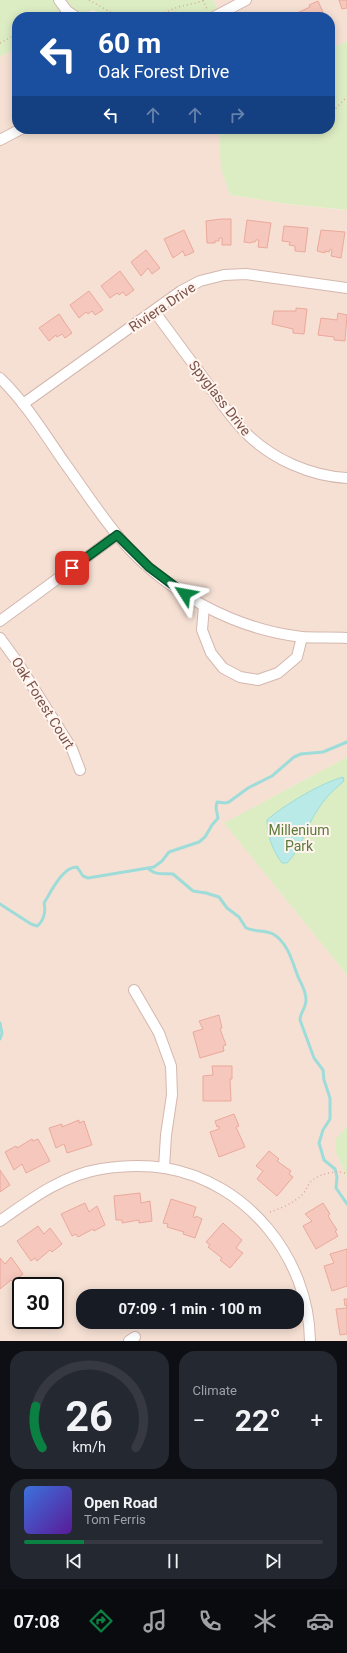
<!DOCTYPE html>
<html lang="en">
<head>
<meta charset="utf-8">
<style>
	body { margin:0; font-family:Roboto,sans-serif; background:#242831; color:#f1f3f6; height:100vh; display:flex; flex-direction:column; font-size:15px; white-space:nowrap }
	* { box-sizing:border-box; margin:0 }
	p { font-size:13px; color:#9ea1a6 }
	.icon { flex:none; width:22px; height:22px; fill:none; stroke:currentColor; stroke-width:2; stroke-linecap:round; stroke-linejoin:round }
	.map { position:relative; height:1341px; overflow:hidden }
	.sheet { display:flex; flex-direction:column; gap:10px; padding:10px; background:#0d0f14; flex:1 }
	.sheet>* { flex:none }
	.guide { position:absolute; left:12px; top:12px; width:323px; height:122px; border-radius:16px; box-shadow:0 2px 10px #0003; background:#1a4fa0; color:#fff; overflow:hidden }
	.speed { position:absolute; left:12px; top:1277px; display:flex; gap:8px; font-size:20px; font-weight:700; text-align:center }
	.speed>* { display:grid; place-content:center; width:52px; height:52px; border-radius:50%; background:#171b24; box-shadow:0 2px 10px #0003; line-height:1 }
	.speed .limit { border:2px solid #111; border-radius:6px; background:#fff; color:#111 }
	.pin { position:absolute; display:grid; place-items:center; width:34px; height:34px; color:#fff; margin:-17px; border-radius:8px; box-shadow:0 2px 6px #0006 }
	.me { position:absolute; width:44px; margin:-22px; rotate:304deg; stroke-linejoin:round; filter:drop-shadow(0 0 3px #0008) }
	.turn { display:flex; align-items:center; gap:14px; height:84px; padding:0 20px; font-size:18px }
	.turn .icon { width:52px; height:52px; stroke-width:2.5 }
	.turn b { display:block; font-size:28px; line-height:34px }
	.lanes { display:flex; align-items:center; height:38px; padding:0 20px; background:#0003; justify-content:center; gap:20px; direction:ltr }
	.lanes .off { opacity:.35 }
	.big { font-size:30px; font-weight:700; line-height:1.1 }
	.sheet .card { flex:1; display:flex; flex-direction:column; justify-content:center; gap:6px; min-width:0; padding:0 14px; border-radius:16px; background:#242831 }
	.sheet .dial { align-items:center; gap:0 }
	.dial svg { height:104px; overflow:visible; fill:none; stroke:#363941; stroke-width:7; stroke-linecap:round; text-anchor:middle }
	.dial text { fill:#f1f3f6; stroke:none }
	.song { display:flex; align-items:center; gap:12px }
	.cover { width:48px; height:48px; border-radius:6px; background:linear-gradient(135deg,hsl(220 70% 55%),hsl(270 70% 35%)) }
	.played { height:4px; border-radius:2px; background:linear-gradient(90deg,#0b8043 20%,#363941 20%) }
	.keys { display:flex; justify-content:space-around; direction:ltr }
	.heat { display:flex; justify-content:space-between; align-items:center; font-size:22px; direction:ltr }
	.sheet .tiles { flex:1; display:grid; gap:10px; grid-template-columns:1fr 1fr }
	.card:last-child { grid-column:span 2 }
	.trip { position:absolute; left:76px; top:1289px; width:228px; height:40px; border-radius:16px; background:#171b24; box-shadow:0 2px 10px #0003; font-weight:700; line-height:40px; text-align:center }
	.tab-bar { display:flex; height:64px; justify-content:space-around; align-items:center; background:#090b0e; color:#9ea1a6 }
	.tab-bar .icon { width:28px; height:28px }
	.tab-bar .on { color:#0b8043 }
	.tab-bar b { font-size:18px; color:#f1f3f6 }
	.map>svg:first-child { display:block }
	.residential { fill:#f6e0d4; fill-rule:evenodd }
	.green { fill:#ddedc3 }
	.water { fill:#b9eae7; stroke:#9edcd9 }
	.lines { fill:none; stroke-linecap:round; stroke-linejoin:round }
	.stream { stroke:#9edcd9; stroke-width:3 }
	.building { fill:#f6c7bc; stroke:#eaa99b }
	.street-casing { stroke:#d4b7ae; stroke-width:12 }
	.path { stroke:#dbaa9e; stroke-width:1.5; stroke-dasharray:1 3; stroke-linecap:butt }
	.street { stroke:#fff; stroke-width:10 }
	.route-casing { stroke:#07532c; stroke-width:10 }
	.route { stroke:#0b8043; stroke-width:7 }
	.labels { text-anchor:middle; stroke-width:4; stroke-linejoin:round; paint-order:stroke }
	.street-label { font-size:14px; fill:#7a5048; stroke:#fff5ee }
	.park-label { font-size:14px; fill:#5b7a3c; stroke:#fff5ee }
</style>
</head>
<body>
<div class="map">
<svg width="347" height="1341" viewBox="0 0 347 1341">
	<rect width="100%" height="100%" fill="#fef0e6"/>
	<g class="residential">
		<polygon points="213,0 347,0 347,41 330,49 330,17 223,17"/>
		<path d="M17,48V129H222L219,133L230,195L287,204L347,210V757L225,823L347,975V1126L345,1128L336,1153L347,1177V1341H0V57ZM21,1286H55V1320H21ZM83,1296H297V1322H83Z"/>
	</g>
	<g class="green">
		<polygon points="0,0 213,0 223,17 107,17 93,10 78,17 17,17 17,48 0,57"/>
		<polygon points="347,41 347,210 287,204 230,195 221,168 219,132 222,129 330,129 330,49"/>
		<polygon points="347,757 347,975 224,823"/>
		<polygon points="347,1126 347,1177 336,1153 335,1140"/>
	</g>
	<path class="water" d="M343,777L344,781C332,791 323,800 315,814C305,830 301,849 287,863H282C273,851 267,836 267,820C284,805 321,783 343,777Z"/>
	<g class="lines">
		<g class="stream">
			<path d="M148,868C155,876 164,873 173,874L193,891L206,893L219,897L227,908L239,917L246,928C255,932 266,930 273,934C287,942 292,960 297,974C300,983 306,989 306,1000C306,1008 300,1013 300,1020L314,1058L323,1070L324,1080L330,1098V1119L323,1130L319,1143L324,1160L335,1169L337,1177L336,1188L347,1204"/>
			<path d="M0,904L31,924L37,926C44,921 46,911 44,903C51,892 62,867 77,867L83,876L88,878L154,867L162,861L169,852L199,842L205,837L212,825L218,818L216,808L217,802L225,803L229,802L248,788L272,776L294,757L301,754L323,752L347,742"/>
			<polyline points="0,1023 2,1033 0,1039"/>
		</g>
	</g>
	<g class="building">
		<polygon points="339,0 347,0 347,8 342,9"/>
		<polygon points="318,1 325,17 294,17 296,16 295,14 310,7 309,5"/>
		<polygon points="221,219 231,219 231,245 222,245 222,238 219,238 219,241 215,241 215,243 207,243 206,221"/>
		<polygon points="247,220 271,223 267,248 258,247 259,240 256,240 255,242 252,242 251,243 244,242"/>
		<polygon points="284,226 308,228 305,252 295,251 295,246 289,245 290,242 282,241"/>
		<polygon points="184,230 194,252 185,256 183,251 173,258 164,239"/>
		<polygon points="321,230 345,232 341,258 331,256 332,250 330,249 329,252 325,251 325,253 317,251"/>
		<polygon points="146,250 160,268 152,274 148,268 141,276 131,262"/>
		<polygon points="120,271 134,290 126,296 123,292 119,295 117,293 110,298 101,286"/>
		<polygon points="89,291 103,310 95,315 92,311 88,314 86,312 79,318 70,305"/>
		<polygon points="296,308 307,309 304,334 293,333 293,329 272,324 274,311 296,311"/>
		<polygon points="338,313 347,315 345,341 334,340 334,337 318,335 321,318 337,320"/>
		<polygon points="59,314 72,333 65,338 62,334 57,337 56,335 49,341 39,328"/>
		<polygon points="219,1015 222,1028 220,1029 226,1045 223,1046 224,1051 200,1058 193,1032 203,1029 199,1021"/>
		<polygon points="212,1066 232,1066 232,1079 230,1079 231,1101 203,1101 203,1076 213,1075"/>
		<polygon points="234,1114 239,1126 236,1127 245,1147 219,1157 210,1132 219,1129 219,1126 217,1127 215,1121"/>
		<polygon points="79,1120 79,1123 84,1121 92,1145 67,1153 64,1144 56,1148 49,1128 62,1124 62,1127"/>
		<polygon points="32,1139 33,1141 38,1139 50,1161 26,1173 22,1164 14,1170 5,1152 16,1146 17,1148"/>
		<polygon points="269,1151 279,1159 277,1161 291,1171 289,1174 293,1177 277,1196 257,1179 263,1171 256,1166"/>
		<polygon points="0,1170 10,1185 0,1192"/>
		<polygon points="140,1193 141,1203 150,1201 152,1221 139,1223 139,1220 122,1223 122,1220 116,1220 114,1196"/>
		<polygon points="171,1199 196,1207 193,1217 195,1218 196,1216 202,1219 195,1238 183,1234 184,1232 167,1227 168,1224 163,1223"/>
		<polygon points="85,1203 89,1212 97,1206 105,1225 94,1231 93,1229 78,1237 76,1234 72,1236 61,1214"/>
		<polygon points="323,1203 330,1214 328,1216 337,1230 335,1231 338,1236 316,1249 303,1226 312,1221 305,1214"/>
		<polygon points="223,1223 242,1240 236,1248 243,1253 230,1268 220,1260 222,1258 208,1247 210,1245 206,1242"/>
		<polygon points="38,1226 44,1234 50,1228 62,1244 52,1252 50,1250 37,1261 35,1258 31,1261 17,1241"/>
		<polygon points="347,1249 347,1286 332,1291 324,1266 334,1263 330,1254"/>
		<polygon points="11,1257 23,1274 13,1282 11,1280 0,1289 0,1258 5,1264"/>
		<polygon points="344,1299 347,1299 347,1334 340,1335 336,1309 347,1308 346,1305 345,1306"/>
	</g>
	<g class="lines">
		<defs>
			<g id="street">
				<polyline points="59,0 67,11 76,17"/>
				<polyline points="214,17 246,0"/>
				<polyline points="0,140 21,129"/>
				<path d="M154,311C171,334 188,357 205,380C218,398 230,417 246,433C272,459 310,476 347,478"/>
				<path d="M0,378C25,402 44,433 64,462C83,488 102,518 123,542C168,593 234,629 302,637C316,638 332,637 347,638"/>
				<polyline points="23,404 181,291 200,281 224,275 246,274 347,288"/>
				<polyline points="204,606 202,630 211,653 223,668 240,677 258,680 278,673 297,657 302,637"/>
				<polyline points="0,621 117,535"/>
				<polyline points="0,638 16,660 72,749 80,770"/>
				<polyline points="134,990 159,1033 171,1066 172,1095 166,1135 164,1168"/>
				<path d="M0,1221C31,1199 63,1175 101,1169C121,1166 145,1165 165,1168C248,1182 309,1259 310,1341"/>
				<polyline points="129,1341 135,1337"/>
			</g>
		</defs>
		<use href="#street" class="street-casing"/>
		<g class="path">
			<polyline points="89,0 119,17"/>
			<polyline points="203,0 207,9"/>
			<polyline points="48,17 56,13"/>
			<polyline points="153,17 178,7 204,1"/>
			<polyline points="0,43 17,34"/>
			<polyline points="330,114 347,97"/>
			<path d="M270,1212C282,1208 294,1203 303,1194C307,1189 308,1183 314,1179C321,1174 339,1169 347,1174"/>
		</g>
		<use href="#street" class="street"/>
	</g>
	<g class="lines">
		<defs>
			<polyline id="route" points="72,568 117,535 149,567 185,594"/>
		</defs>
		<use href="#route" class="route-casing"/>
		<use href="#route" class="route"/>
	</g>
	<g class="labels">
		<g class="street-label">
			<text transform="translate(162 307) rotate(-34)" y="5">Riviera Drive</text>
			<text transform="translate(220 398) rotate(52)" y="5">Spyglass Drive</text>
			<text transform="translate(43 703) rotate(58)" y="5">Oak Forest Court</text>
		</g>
		<g class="park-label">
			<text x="299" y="835">Millenium<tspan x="299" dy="16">Park</tspan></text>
		</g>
	</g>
</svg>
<div class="speed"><div class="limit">30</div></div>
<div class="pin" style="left:72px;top:568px;background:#d93025"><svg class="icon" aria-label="arrive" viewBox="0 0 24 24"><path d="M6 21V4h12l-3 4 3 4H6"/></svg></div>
<svg class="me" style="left:185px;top:594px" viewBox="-20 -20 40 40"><path d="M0-17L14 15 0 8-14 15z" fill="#0b8043" stroke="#fff" stroke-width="4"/></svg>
<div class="trip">07:09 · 1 min · 100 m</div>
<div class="guide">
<div class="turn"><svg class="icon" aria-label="left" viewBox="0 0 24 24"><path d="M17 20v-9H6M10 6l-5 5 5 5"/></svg><div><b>60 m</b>Oak Forest Drive</div></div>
<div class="lanes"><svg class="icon" aria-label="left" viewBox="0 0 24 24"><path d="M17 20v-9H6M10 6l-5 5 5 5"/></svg><svg class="icon off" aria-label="ahead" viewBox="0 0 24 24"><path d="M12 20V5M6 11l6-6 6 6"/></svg><svg class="icon off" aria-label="ahead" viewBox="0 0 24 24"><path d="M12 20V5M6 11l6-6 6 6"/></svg><svg class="icon off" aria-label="right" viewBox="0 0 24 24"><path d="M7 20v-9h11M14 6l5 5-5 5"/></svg></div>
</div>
</div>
<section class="sheet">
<div class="tiles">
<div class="card dial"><svg viewBox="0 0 100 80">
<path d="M14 69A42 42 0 1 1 86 69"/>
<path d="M14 69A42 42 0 0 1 9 37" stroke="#0b8043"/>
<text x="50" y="56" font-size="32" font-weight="700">26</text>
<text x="50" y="72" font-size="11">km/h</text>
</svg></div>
<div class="card"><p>Climate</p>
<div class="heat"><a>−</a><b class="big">22°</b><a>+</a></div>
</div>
<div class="card">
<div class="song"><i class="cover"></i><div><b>Open Road</b><p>Tom Ferris</p></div></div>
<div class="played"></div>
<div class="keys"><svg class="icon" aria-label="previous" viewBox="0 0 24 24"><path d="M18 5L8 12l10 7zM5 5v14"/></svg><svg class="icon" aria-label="pause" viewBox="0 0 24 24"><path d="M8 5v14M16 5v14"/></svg><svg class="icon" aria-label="next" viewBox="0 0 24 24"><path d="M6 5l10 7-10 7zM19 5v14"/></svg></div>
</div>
</div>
</section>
<nav class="tab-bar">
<b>07:08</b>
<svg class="icon on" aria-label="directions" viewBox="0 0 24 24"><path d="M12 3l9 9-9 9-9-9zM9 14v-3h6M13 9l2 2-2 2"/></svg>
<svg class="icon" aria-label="music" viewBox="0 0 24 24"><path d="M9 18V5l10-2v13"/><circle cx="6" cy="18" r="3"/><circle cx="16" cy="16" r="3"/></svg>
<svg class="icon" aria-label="phone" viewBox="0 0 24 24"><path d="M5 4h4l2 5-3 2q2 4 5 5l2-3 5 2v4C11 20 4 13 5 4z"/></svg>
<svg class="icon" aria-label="climate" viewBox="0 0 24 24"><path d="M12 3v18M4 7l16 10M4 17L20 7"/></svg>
<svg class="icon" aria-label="car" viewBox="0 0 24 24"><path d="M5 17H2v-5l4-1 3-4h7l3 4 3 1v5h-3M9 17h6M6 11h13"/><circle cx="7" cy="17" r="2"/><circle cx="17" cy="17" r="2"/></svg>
</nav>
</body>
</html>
